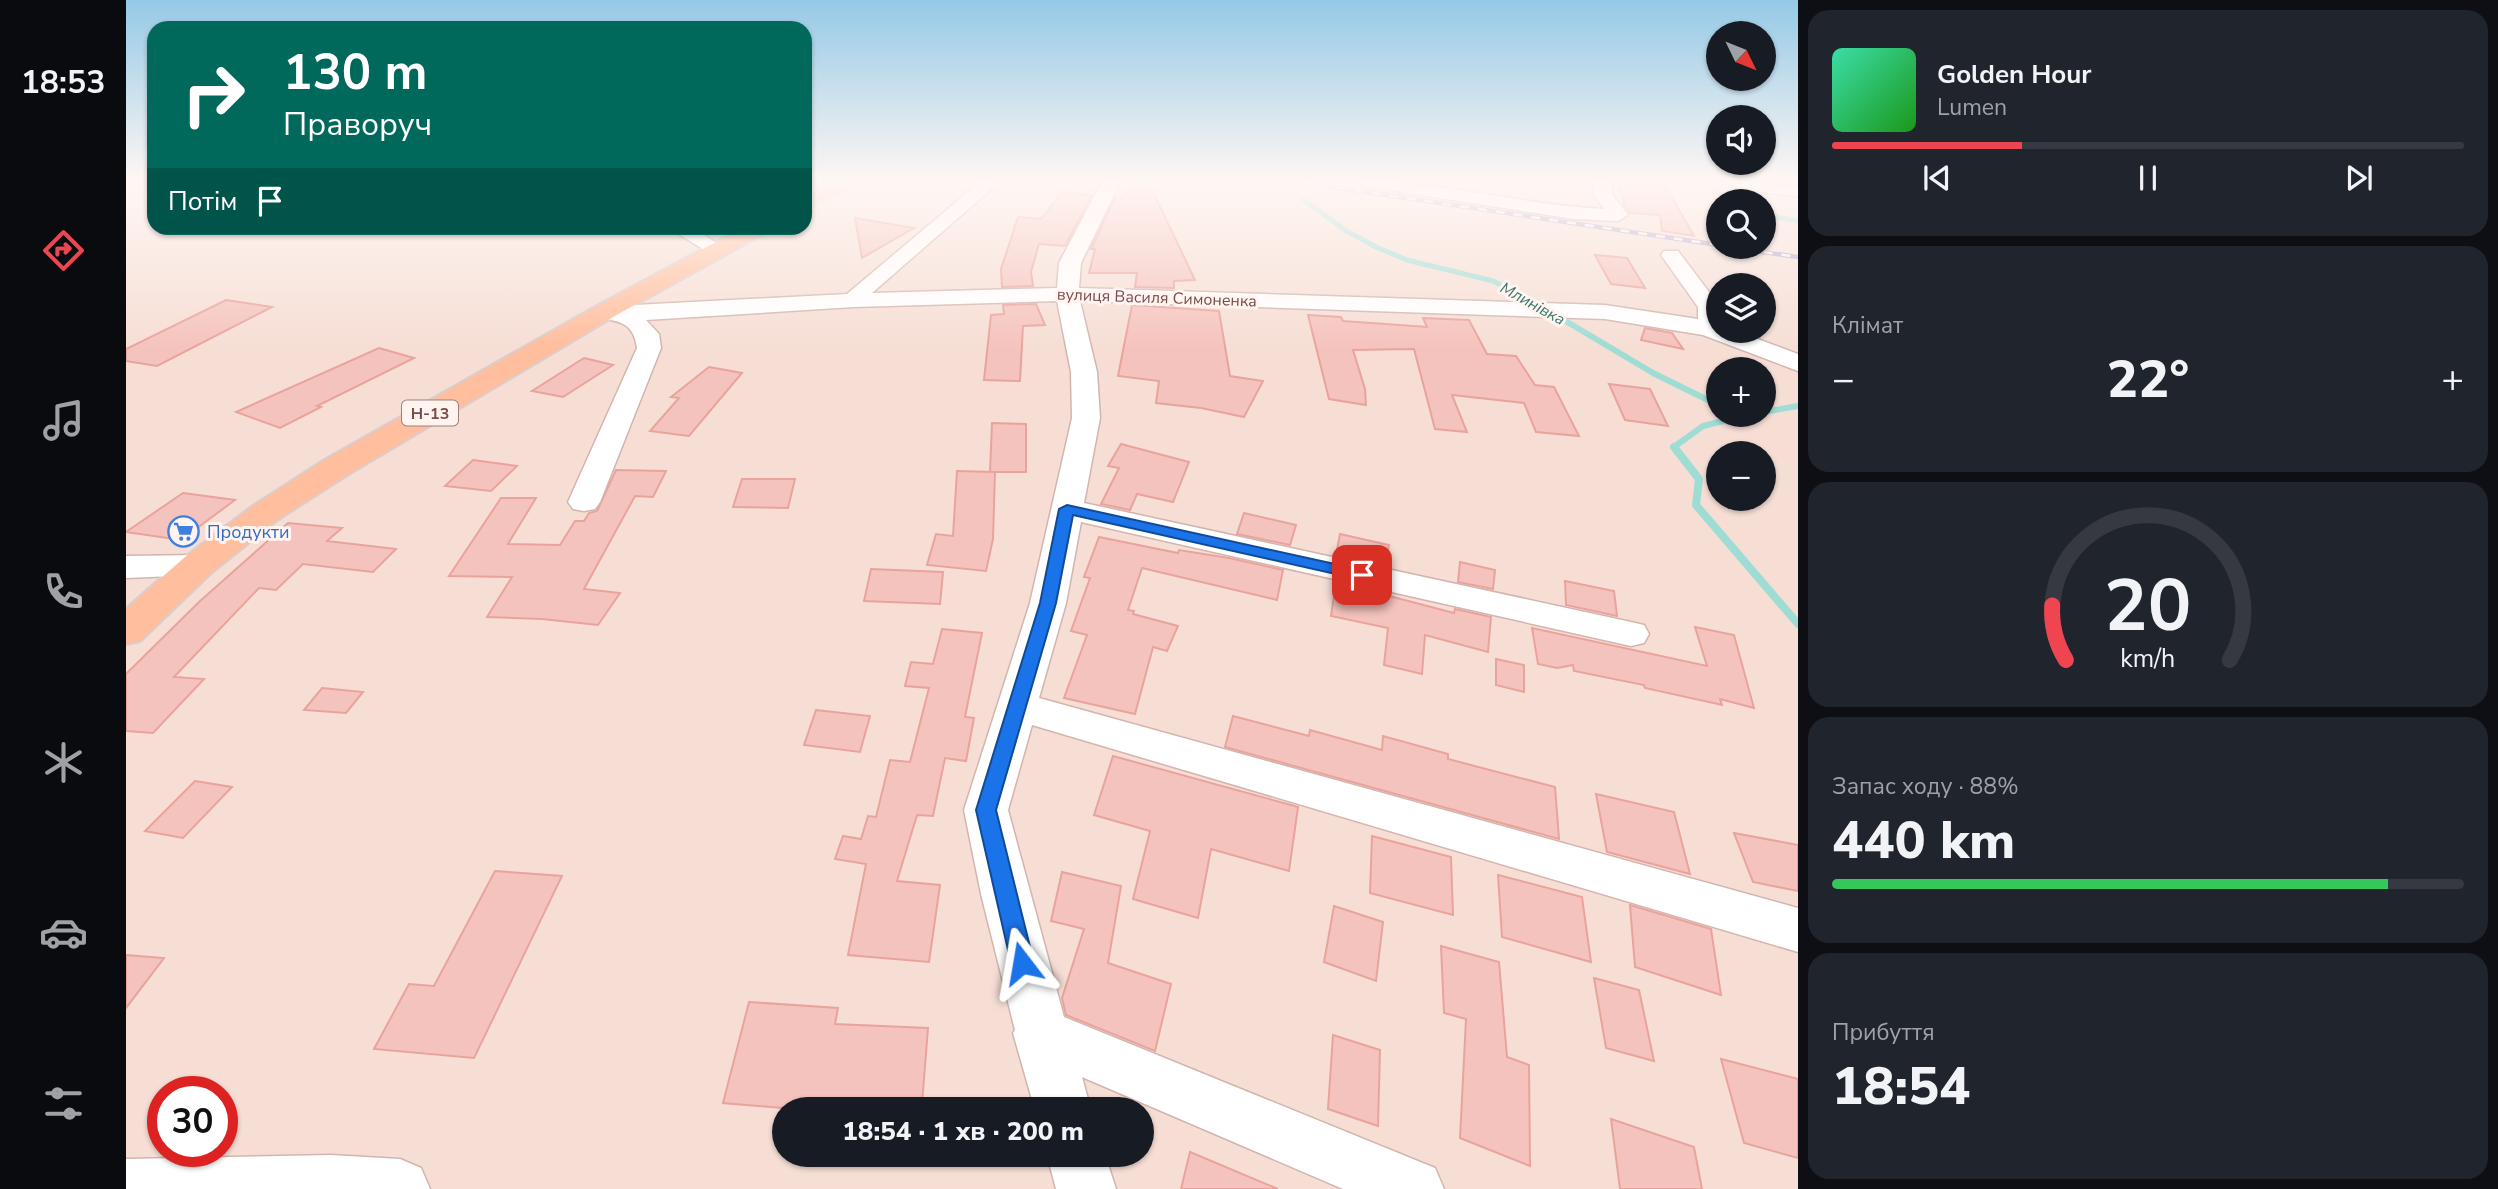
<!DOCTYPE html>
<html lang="uk">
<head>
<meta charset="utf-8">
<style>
	body { margin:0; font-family:"Nunito Sans",sans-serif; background:#20242c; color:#f1f3f6; height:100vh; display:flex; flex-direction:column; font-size:26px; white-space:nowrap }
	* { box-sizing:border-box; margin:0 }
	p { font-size:23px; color:#9ea1a6 }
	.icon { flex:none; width:38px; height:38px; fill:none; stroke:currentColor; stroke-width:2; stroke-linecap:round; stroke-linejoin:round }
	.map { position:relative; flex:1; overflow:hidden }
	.details { display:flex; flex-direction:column; gap:10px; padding:10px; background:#0d0f14; width:700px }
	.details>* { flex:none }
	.hud { position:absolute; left:21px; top:21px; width:665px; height:214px; border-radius:21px; box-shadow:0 2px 5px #0004; background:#00695c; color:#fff; overflow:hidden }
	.needle { width:46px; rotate:133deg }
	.buttons { position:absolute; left:1580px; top:21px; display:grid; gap:14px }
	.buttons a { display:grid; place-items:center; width:70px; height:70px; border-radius:50%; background:#171b24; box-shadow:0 2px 5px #0004; font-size:35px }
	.speed { position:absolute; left:21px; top:1076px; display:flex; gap:14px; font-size:35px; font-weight:700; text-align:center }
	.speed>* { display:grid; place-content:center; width:91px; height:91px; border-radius:50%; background:#171b24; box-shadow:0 2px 5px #0004; line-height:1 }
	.speed .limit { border:10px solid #d22; background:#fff; color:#111 }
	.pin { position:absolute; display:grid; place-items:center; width:60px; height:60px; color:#fff; margin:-30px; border-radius:14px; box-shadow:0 4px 10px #0006 }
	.me { position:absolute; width:77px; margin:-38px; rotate:346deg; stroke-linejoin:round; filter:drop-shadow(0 0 5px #0008) }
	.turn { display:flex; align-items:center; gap:24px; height:147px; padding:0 21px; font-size:32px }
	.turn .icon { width:91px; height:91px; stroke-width:2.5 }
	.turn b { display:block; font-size:49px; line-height:60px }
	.then { display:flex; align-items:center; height:66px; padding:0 21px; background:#0003; gap:14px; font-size:26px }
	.big { font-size:52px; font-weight:800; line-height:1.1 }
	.details .widget { flex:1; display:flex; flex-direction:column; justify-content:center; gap:10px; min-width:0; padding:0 24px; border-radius:21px; background:#20242c }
	.details .dial { align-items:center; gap:0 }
	.dial svg { height:182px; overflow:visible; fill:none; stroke:#363941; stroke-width:7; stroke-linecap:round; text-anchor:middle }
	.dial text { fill:#f1f3f6; stroke:none }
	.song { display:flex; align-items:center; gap:21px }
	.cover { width:84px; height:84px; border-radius:10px; background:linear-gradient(135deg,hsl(160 70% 55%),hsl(120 70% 35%)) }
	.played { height:7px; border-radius:4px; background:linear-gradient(90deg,#ee4551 30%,#363941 30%) }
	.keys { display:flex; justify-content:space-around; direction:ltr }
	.heat { display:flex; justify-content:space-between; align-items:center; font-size:38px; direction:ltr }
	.charge { height:10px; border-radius:5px; background:linear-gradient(90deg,#34c759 88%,#363941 0) }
	.trip { position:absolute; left:646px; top:1097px; width:382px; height:70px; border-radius:35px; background:#171b24; box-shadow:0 2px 5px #0004; font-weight:800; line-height:70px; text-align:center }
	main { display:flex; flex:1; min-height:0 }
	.tabs { display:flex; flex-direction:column; width:126px; justify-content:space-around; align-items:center; background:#090b0e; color:#9ea1a6 }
	.tabs .icon { width:49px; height:49px }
	.tabs .active { color:#ee4551 }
	.tabs b { font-size:32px; color:#f1f3f6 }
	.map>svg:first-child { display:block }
	.residential { fill:#f6ded5; fill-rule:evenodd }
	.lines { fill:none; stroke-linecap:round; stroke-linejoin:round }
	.stream-far2 { stroke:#9fdcd3; stroke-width:5 }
	.stream-far1 { stroke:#9fdcd3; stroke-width:6 }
	.stream { stroke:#9fdcd3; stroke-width:8 }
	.building { fill:#f5c3bd; stroke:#e9a39c; stroke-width:2 }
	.minor-casing { stroke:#d3b4ae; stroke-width:3 }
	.major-casing { stroke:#dacdcc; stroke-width:4 }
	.minor { fill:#fff; fill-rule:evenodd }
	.major { fill:#ffbe9d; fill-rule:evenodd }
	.rail-casing { stroke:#ada4c9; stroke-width:4.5 }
	.rail { stroke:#fff4ef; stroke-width:2.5; stroke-dasharray:9; stroke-linecap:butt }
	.route { fill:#1a73e8; stroke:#114b97; stroke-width:2 }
	.labels { text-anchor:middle; stroke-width:6; stroke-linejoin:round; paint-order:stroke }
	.far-street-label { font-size:16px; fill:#7a4c49; stroke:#fff4ef }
	.far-water-label { font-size:16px; font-style:italic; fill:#387870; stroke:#fff4ef }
	.shield { fill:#fff4ef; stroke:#a27e7b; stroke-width:2 }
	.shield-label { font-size:16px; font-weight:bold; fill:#7a4c49 }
	.shop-label { font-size:18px; fill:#366cbe; stroke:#fff4ef; text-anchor:start }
</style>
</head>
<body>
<main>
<nav class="tabs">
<b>18:53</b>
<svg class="icon active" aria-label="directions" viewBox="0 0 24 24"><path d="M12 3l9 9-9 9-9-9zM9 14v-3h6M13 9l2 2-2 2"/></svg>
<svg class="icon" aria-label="music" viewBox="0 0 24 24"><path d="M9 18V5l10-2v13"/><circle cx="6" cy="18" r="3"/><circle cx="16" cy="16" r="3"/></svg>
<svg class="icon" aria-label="phone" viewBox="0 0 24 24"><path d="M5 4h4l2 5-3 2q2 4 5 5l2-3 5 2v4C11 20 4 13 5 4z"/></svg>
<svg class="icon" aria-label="climate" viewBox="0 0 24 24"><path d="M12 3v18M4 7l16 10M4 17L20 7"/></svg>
<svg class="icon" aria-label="car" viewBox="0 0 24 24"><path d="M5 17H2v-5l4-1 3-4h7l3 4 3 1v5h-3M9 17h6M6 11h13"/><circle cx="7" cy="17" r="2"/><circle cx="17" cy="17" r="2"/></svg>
<svg class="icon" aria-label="filters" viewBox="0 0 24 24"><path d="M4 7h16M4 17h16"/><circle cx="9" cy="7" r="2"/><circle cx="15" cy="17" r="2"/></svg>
</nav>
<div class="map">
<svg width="1672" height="1189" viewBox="0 0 1672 1189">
	<rect width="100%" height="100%" fill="#feeee7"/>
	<path class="residential" d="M0,182H28V228H679V182H1672V1189H0ZM1592,201H1638V247H1592ZM1592,285H1638V331H1592ZM1592,369H1638V415H1592ZM1592,453H1638V499H1592ZM37,1092H96V1152H37ZM658,1110H1015V1155H658Z"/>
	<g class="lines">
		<g class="stream-far2">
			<polyline points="1580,182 1603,201"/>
			<polyline points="1178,200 1219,230 1250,247 1281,260 1367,281 1404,300"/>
			<polyline points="1638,215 1672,221"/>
		</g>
		<g class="stream-far1">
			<polyline points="1401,298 1527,373 1592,405"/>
			<polyline points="1638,412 1672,406"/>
			<polyline points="1549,449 1548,447 1577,426 1617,416 1614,415"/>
		</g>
		<polyline class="stream" points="1548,447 1573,479 1570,505 1672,624"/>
	</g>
	<g class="building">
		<polygon points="1493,182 1531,187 1530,182 1537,182 1568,236 1536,231 1534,215 1504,213 1498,204"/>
		<polygon points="1004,188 1026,190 1069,280 1048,281 1048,288 1009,287 1011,273 963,273 969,249 965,249 989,198 995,198"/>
		<polygon points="936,192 966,195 939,246 913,244 905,272 907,286 876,287 875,269 892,217 915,219"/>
		<polygon points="729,218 788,228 736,258"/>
		<polygon points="1469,255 1501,258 1519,288 1485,284"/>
		<polygon points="100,300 146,307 31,366 0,361 0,349"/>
		<polygon points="910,304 919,325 897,326 894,381 858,380 865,315 878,314 877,305"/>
		<polygon points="1006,305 1093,311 1104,376 1137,381 1118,417 1075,408 1030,403 1033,381 992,376"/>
		<polygon points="1182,315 1215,317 1217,321 1301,327 1297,318 1343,320 1361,354 1390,356 1409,385 1428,387 1453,436 1410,432 1398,403 1326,395 1341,432 1309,429 1288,349 1227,350 1239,389 1240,405 1203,399"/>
		<polygon points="1519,328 1546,333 1557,349 1515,340"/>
		<polygon points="253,348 288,358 191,406 195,407 154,428 110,412"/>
		<polygon points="458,358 487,365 437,397 406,391"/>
		<polygon points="583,367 616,373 563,436 524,431 553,398 545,397"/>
		<polygon points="1483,384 1524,389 1542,426 1499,420"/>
		<polygon points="866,423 900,424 900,472 864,472"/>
		<polygon points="995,444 1063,462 1047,502 1011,494 1004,510 975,504 993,468 982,466"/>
		<polygon points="347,460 391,466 365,491 319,486"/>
		<polygon points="490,470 540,471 527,497 509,496 458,589 494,593 472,625 416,619 361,617 386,577 323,576 375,498 410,498 382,544 434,545 449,521 458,521 463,513 471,511"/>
		<polygon points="831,471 869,472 867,539 860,571 801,565 810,534 827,536"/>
		<polygon points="616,479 669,479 662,508 607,507"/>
		<polygon points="57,493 109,500 55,540 0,532"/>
		<polygon points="1118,513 1170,525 1164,545 1111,534"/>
		<polygon points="162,523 216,528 201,541 270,549 247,572 177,564 150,590 133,588 48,677 78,679 27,733 0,731 0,674 73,602"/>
		<polygon points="1214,534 1263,545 1259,566 1210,555"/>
		<polygon points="973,537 1052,553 1053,550 1103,558 1157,570 1151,600 1016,568 1002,610 1008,611 1007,614 1052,626 1041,651 1027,647 1009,714 938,698 961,635 945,631 964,578 958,577"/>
		<polygon points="1334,562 1369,570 1367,589 1332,582"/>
		<polygon points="745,569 817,572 814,604 738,601"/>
		<polygon points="1439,581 1488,591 1491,616 1440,605"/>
		<polygon points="1210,582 1328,613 1329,609 1365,617 1362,652 1299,635 1296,674 1258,665 1262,628 1205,616"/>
		<polygon points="1569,627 1608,635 1628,708 1594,699 1596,705 1519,688 1518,685 1448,671 1447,665 1431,668 1412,664 1406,628 1581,666"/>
		<polygon points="816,629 856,633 839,717 848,718 840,761 819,758 807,816 791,815 771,881 814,885 803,962 722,955 740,864 709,859 717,836 735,839 742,816 750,817 764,760 784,762 803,688 779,686 785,662 807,664"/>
		<polygon points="1370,659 1398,665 1398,692 1370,685"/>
		<polygon points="196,688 237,692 220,713 178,710"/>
		<polygon points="690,710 744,716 734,752 678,745"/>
		<polygon points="1107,716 1183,736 1184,730 1256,750 1257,736 1322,754 1322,759 1429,787 1433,839 1099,747"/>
		<polygon points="987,756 1172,807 1163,871 1085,849 1072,918 1007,899 1024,831 968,815"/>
		<polygon points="69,781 106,787 57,838 19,831"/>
		<polygon points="1470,794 1548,812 1564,874 1481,852"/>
		<polygon points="1608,833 1672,845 1672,891 1627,882"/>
		<polygon points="1246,836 1325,857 1327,915 1244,893"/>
		<polygon points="369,871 436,876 348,1058 248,1049 283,984 308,986"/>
		<polygon points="936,872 995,886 982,963 1045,984 1029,1051 940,1015 936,998 958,929 925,921"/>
		<polygon points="1372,875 1456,897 1465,962 1376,937"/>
		<polygon points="1504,905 1585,929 1595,995 1509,967"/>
		<polygon points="1208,906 1257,922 1250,981 1198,962"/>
		<polygon points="1315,946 1373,962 1381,1057 1403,1065 1404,1166 1334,1138 1340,1019 1318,1013"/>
		<polygon points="0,955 38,958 0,1008"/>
		<polygon points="1468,978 1513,990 1528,1061 1480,1048"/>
		<polygon points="623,1002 712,1008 709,1024 802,1028 796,1104 696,1098 694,1110 679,1110 597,1103"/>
		<polygon points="1207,1035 1254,1050 1252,1126 1202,1109"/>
		<polygon points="1595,1059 1672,1079 1672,1158 1618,1143"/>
		<polygon points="1485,1119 1568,1147 1576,1189 1494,1189"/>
		<polygon points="1064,1152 1152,1189 1055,1189"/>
	</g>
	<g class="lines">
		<defs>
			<g id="minor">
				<path d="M854,182L871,184L746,293L931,288L933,263L976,182H994L955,263L953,288L1479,305L1572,319V307L1535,255L1538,251H1552L1592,304V331H1610L1672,354V371L1577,335L1479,319L954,301L971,372L974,418L958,503L1505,622L1518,625L1523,634L1518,643L1505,646L955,522L940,603L913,698L1672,908V952L906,725L882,810L938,1017L1309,1168L1318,1189H1217L956,1077L965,1110H909L887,1033L889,1030L855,894L838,810L904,603L946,418L945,372L931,301L728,307L520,320L533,334L535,348L474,502L469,509L458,511L447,509L442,502L511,348C507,320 492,322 470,317L466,312L470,307L721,294Z"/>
				<path d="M1234,182C1316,181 1396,205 1478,209L1468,194V182H1486V194L1502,215L1492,221L1448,219L1243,187Z"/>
				<polygon points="1601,182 1672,186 1672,196 1615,190"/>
				<polygon points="543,228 567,228 600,249 597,253 583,253"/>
				<polygon points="72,555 84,558 89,565 84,572 72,575 0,578 0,556"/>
				<polygon points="205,1155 274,1159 295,1168 304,1189 0,1189 0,1159"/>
				<polygon points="921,1155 979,1155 990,1189 930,1189"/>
			</g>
			<g id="major">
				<polygon points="703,182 728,182 725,186 679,208 679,194"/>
				<polygon points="616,228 642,228 639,233 487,317 221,475 151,520 85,573 14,641 0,644 0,609 59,557 127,506 197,461 469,307"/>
			</g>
		</defs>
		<use href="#minor" class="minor-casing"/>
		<use href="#major" class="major-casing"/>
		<use href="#minor" class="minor"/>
		<use href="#major" class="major"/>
		<defs>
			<g id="rail">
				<polyline points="1174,182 1592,245"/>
				<polyline points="1602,247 1672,257"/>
			</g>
		</defs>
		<use href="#rail" class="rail-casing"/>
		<use href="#rail" class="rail"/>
	</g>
	<linearGradient id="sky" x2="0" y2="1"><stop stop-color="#95c9e6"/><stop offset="0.52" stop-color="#fff7f4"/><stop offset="1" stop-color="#fff7f4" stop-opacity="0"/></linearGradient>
	<rect width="1672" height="348" fill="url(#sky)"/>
	<polygon class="route" points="941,505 1236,570 1244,575 1236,580 947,515 930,603 870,810 908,963 904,971 896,974 888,971 885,963 850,810 914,603 933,509"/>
	<defs>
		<symbol id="supermarket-ring" viewBox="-11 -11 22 22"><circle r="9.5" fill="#fff4ef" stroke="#3f7fe0" stroke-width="1.5"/><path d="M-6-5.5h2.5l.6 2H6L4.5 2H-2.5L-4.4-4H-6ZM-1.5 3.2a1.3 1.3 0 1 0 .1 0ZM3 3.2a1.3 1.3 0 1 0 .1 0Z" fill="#3f7fe0"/></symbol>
	</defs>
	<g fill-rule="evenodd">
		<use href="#supermarket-ring" x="40" y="514" width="35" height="35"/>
	</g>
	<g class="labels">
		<g class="far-street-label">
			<text transform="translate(1031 297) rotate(2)" y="6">вулиця Василя Симоненка</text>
		</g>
		<g class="far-water-label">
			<text transform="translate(1407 303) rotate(29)" y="6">Млинівка</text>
		</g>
		<rect class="shield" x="276" y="400.5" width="56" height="25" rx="5"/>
		<g class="shield-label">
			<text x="304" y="419">Н-13</text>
		</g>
		<g class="shop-label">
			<text x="81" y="538">Продукти</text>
		</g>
	</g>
</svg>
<div class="buttons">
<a><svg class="needle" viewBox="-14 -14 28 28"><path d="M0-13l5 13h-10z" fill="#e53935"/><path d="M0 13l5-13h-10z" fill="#9ea1a6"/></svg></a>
<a><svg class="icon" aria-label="sound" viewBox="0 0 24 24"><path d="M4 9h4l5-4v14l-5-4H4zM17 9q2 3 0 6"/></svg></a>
<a><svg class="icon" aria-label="search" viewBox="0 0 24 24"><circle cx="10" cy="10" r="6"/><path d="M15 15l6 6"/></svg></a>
<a><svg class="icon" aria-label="layers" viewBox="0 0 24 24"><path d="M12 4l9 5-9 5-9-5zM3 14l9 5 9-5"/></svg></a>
<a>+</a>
<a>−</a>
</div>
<div class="speed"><div class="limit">30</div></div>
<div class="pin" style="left:1236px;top:575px;background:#d93025"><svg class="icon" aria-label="arrive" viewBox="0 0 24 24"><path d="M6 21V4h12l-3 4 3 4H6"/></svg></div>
<svg class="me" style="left:896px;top:963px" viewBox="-20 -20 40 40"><path d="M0-17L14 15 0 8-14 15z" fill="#1a73e8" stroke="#fff" stroke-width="4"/></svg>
<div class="trip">18:54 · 1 хв · 200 m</div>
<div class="hud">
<div class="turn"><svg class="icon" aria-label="right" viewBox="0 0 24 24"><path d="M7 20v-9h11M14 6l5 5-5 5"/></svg><div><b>130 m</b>Праворуч</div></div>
<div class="then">Потім<svg class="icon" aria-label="arrive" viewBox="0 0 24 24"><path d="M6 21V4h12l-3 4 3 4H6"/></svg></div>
</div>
</div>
<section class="details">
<div class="widget">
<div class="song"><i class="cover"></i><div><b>Golden Hour</b><p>Lumen</p></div></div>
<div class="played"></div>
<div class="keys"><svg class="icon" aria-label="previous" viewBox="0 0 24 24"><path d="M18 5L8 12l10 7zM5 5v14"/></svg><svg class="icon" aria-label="pause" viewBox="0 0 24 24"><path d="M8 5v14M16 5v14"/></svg><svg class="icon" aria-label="next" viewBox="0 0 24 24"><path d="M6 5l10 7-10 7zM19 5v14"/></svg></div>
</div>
<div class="widget"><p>Клімат</p>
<div class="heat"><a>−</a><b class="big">22°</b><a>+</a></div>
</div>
<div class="widget dial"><svg viewBox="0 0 100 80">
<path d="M14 69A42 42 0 1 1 86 69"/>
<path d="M14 69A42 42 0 0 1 8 45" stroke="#ee4551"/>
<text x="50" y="56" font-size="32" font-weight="700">20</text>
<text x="50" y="72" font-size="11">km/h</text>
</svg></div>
<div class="widget"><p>Запас ходу · 88%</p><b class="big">440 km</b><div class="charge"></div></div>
<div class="widget"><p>Прибуття</p><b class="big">18:54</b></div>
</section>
</main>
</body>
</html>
